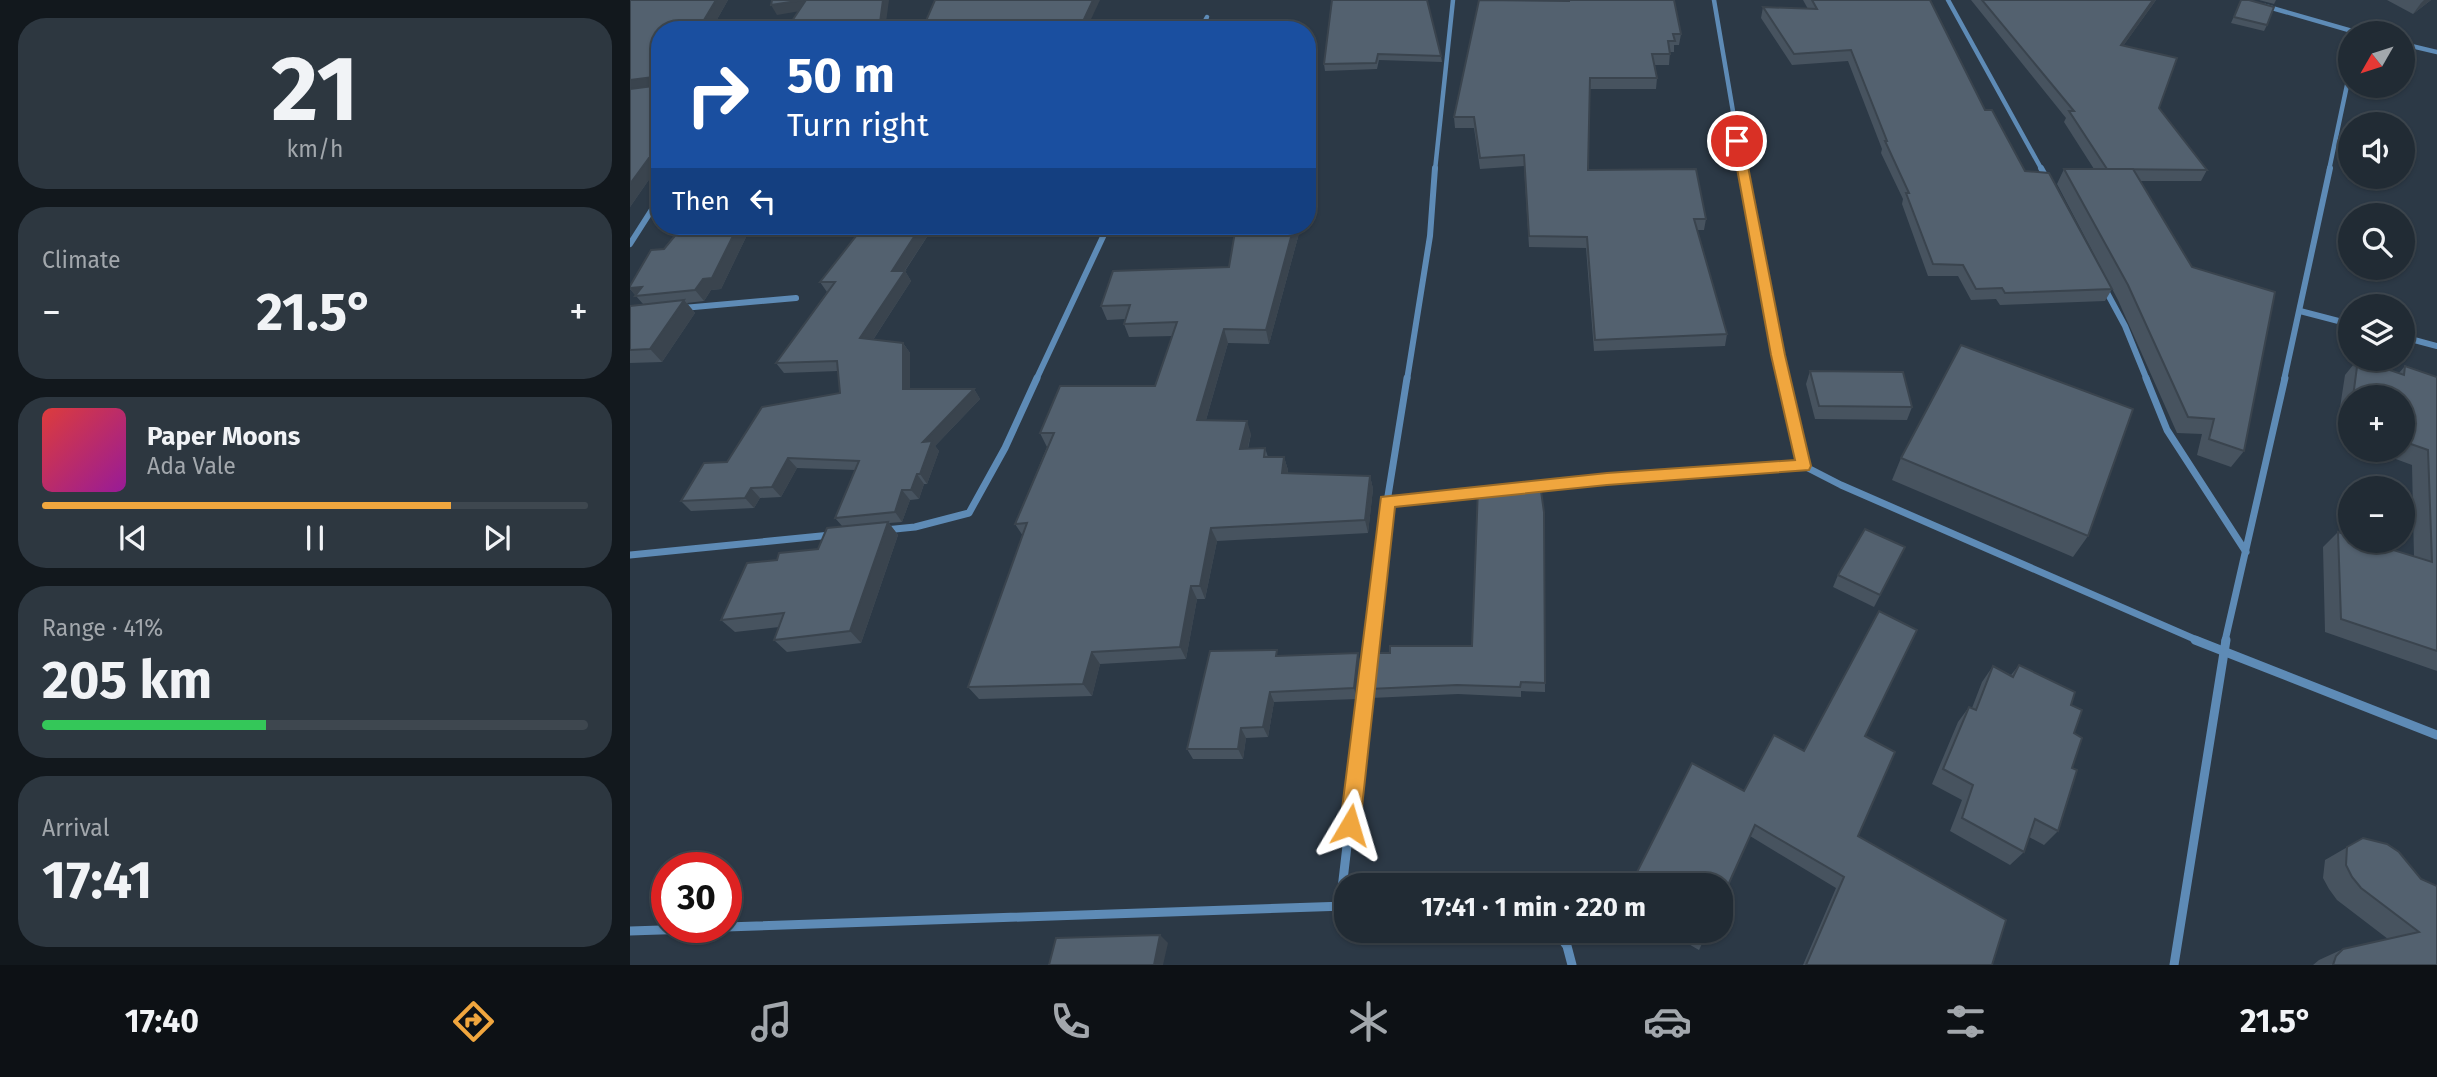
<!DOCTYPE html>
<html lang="en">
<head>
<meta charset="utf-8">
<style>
	body { margin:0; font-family:"Fira Sans",sans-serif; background:#2d3740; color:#f1f3f6; height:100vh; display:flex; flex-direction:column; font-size:26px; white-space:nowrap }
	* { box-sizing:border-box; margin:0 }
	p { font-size:23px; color:#a2a7ac }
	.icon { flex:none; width:38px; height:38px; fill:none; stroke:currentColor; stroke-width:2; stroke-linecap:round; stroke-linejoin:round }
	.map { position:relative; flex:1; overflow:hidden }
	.drawer { display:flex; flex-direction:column; gap:18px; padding:18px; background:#12181d; width:630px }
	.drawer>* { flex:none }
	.banner { position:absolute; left:21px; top:21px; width:665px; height:214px; border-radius:28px; box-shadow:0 2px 5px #0004,0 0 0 2px #3e474f; background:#1a4fa0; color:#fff; overflow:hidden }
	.needle { width:46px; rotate:231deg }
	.tools { position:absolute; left:1708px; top:21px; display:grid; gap:14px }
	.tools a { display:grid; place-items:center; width:77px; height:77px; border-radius:50%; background:#212b34; box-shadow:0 2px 5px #0004,0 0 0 2px #3e474f; font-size:35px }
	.speed { position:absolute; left:21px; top:852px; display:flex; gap:14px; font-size:35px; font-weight:700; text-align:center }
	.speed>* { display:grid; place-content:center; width:91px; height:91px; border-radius:50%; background:#212b34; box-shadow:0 2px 5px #0004,0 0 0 2px #3e474f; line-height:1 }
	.speed .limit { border:10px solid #d22; background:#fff; color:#111 }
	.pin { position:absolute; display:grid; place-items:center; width:60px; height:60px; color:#fff; margin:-30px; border:4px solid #fff; border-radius:50%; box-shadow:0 2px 7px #0007 }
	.me { position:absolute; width:77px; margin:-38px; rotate:7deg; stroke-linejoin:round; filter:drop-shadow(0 0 5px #0008) }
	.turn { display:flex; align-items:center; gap:24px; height:147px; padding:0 21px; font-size:32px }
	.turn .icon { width:91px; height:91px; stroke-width:2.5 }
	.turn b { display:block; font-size:49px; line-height:60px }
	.then { display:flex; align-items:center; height:66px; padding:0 21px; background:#0003; gap:14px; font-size:26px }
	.big { font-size:52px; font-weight:700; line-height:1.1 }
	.drawer .card { flex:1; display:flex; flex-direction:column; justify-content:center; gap:10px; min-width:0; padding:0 24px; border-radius:28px; background:#2d3740 }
	.drawer .dial { align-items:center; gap:0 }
	.dial b { font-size:91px; line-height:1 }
	.song { display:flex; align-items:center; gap:21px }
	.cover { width:84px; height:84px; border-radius:10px; background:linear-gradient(135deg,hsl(0 70% 55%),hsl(300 70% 35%)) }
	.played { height:7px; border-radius:4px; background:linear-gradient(90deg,#f0a63e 75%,#3e474f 75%) }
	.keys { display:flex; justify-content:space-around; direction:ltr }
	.heat { display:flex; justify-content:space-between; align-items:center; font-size:38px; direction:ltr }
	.charge { height:10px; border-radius:5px; background:linear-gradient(90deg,#34c759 41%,#3e474f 0) }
	.trip { position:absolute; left:704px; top:873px; width:399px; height:70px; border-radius:28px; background:#212b34; box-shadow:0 2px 5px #0004,0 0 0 2px #3e474f; font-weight:700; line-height:70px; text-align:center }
	.menu { display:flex; height:112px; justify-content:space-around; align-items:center; background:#0d1115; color:#a2a7ac }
	.menu .icon { width:49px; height:49px }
	.menu .active { color:#f0a63e }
	.menu b { font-size:32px; color:#f1f3f6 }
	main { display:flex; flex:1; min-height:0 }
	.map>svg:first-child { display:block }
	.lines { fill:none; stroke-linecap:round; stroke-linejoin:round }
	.minor-far3 { stroke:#5e8bb6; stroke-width:4.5 }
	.minor-far2 { stroke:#5e8bb6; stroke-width:6 }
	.minor-far1 { stroke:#5e8bb6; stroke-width:7 }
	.minor { stroke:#5e8bb6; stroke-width:9 }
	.wall { fill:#47535f }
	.shaded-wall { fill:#3a444e }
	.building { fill:#53616f; stroke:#3a444e; stroke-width:2 }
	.route { fill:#f0a63e; stroke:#9c6c28; stroke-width:2 }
</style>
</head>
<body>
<main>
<section class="drawer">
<div class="card dial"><b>21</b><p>km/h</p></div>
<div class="card"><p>Climate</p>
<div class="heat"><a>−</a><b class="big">21.5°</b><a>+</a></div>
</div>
<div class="card">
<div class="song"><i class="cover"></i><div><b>Paper Moons</b><p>Ada Vale</p></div></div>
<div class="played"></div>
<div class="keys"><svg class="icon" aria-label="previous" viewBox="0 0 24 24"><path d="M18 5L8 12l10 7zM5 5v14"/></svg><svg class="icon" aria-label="pause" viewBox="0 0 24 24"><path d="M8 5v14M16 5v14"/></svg><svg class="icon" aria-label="next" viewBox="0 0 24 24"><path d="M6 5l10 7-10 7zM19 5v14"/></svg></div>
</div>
<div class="card"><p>Range · 41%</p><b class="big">205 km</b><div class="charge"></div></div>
<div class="card"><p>Arrival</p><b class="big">17:41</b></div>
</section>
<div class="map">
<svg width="1807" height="965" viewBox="0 0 1807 965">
	<rect width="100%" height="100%" fill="#2c3946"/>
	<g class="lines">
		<g class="minor-far3">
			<polyline points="1084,0 1113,170"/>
			<polyline points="1318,0 1412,170"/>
			<polyline points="1635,6 1729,33"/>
			<polyline points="570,30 577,17"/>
			<polyline points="1773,44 1807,52"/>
			<polyline points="805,170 823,0"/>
			<polyline points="1699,170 1720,71"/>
		</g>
		<g class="minor-far2">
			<polyline points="1113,168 1154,380"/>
			<polyline points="1411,168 1417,179"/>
			<polyline points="0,244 30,197"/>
			<polyline points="1475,289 1495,326 1517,380"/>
			<polyline points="53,308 166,298"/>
			<polyline points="1670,311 1720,324"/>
			<polyline points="1773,337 1807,346"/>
			<polyline points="406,380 478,226"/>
			<polyline points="777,380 800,236 805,168"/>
			<polyline points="1654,380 1700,168"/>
		</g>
		<g class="minor-far1">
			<polyline points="1154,378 1174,466"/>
			<polyline points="1516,378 1537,430 1616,552"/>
			<polyline points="904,487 1174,466 1211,485 1569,641"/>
			<polyline points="757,502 854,492"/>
			<polyline points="255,530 285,527 339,513 375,448 407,378"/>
			<polyline points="0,555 201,535"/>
			<polyline points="741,641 757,502 777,378"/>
			<polyline points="1595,641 1655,378"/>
		</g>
		<g class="minor">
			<polyline points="1565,640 1807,735"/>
			<polyline points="710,906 741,640"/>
			<polyline points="96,927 716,906"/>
			<polyline points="0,931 91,928"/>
			<polyline points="926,931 937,946 942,965"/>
			<polyline points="1544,965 1596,640"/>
		</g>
	</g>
	<g class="wall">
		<polygon points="0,0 98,0 81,30 30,30 30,168 27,168 0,207"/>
		<polygon points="1173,0 1300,0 1355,110 1395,171 1482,289 1475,301 1370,305 1366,299 1341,300 1328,276 1298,276 1272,204 1273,199 1251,153 1252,149 1218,61 1162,65 1131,18 1133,7 1178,9"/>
		<polygon points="1341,0 1526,0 1493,46 1529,108 1577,170 1571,181 1510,181 1614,451 1601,467 1567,455 1572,434 1547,433 1488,300 1427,184 1434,169 1464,169 1434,122 1436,118"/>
		<polygon points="1611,0 1637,25 1634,31 1601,23"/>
		<polygon points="1629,0 1646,0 1644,4"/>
		<polygon points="1757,0 1801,0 1783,14"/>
		<polygon points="880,1 1051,34 1049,45 1044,45 1044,52 1040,52 1039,65 1025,65 1027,78 1026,89 960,89 958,170 1076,219 1074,230 1067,230 1097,334 1095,346 964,351 956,248 899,247 894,166 850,169 844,128 825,128 824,117"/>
		<polygon points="701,4 811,56 812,62 749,60 747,69 695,71 694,64"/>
		<polygon points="53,226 141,226 137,232 118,233 91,289 81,290 74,301 57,303 65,313 32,362 0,363 0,306 13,304 0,289"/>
		<polygon points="234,226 304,226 275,271 281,281 243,340 273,343 280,353 280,389 344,389 350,399 305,446 309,451 297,484 294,484 289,499 280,500 272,522 259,523 268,535 231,643 157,652 144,640 149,627 105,632 91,620 147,560 188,549 213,527 205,518 225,470 167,468 151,497 130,498 124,508 61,511 51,501 97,462 210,393 208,371 154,373 146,363 197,292 190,282"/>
		<polygon points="606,226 671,226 639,344 598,343 576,420 621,434 618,449 635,448 638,457 654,457 658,470 658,473 740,476 743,489 738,533 587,541 575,599 567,599 556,659 470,664 462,696 349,699 338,687 393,536 385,524 417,447 410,433 525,386 543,336 499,337 494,324 495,319 477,320 471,306 599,267"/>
		<polygon points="1728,359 1769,373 1775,366 1807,377 1807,671 1695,632 1693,547 1708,532 1784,557 1782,465 1763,458 1763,450 1762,450 1773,450 1773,397 1720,397 1720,418 1709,414 1715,375"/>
		<polygon points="1180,371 1282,407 1277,420 1185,419 1176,384"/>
		<polygon points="1271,458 1458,536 1443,557 1262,480"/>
		<polygon points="914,512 915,692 891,691 891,697 828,694 741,698 739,689 842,646"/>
		<polygon points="1275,547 1244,607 1203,587 1208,575"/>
		<polygon points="649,656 731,663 727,699 644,702 638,737 616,738 613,759 563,759 557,749"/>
		<polygon points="1389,665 1441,705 1444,733 1442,768 1428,831 1414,845 1399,837 1394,852 1380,865 1320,831 1332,800 1302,784 1328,722 1339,707 1342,708 1352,682 1363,666 1381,675"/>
		<polygon points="1235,736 1228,836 1362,965 1173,965 1206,888 1120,836 1114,791 1174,751"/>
		<polygon points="1733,838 1757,844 1807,965 1683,965 1689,960 1713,949 1758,939 1707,900 1699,889 1693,878 1695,860"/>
		<polygon points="1036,931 1078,931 1069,950"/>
	</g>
	<g class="shaded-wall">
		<polygon points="86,0 98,0 81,30 68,30"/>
		<polygon points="173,0 177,0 182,9 147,15 141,5"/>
		<polygon points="253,0 259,0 255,30 249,30"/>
		<polygon points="463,0 470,0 456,30 449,30"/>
		<polygon points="1523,0 1526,0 1486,56 1491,45"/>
		<polygon points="1794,0 1801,0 1783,14 1791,3"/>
		<polygon points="23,77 30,87 0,92 0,80"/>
		<polygon points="30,95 30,113 24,105"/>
		<polygon points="19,158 27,168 0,207 0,184"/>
		<polygon points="108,226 113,226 118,233 91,289 81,290 74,301 65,290"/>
		<polygon points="132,226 141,226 137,232"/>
		<polygon points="291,226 304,226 268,281 262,271"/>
		<polygon points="664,226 671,226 639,344 636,330"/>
		<polygon points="275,271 281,281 237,349 230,338"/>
		<polygon points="12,287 6,296 0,289 0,288"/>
		<polygon points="54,300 65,313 32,362 20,349"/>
		<polygon points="594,329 598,343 572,434 567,420"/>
		<polygon points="273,343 280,353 280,399 273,389"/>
		<polygon points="344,389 350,399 305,446 309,451 297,484 290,474 293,442"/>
		<polygon points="617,421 621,434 614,463 610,449"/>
		<polygon points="654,457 658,470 656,487 652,473"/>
		<polygon points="158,458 167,468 151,497 142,487"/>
		<polygon points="287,474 294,484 289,499 281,490"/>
		<polygon points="740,476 743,489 738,533 735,520"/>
		<polygon points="121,488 130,498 124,508 115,498"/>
		<polygon points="272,490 280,500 272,522 265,512"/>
		<polygon points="258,522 268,535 231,643 220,631"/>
		<polygon points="581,528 587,541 575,599 570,586"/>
		<polygon points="561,586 567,599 556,659 550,647"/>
		<polygon points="462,652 470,664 462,696 453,684"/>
		<polygon points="728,653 731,663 727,699 724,688"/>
		<polygon points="640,692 644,702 638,737 633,727"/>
		<polygon points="611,728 616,738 613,759 608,749"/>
		<polygon points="530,935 538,943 533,965 524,965"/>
	</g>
	<g class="building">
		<polygon points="0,0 86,0 68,30 30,30 30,95 24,105 30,105 30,157 19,158 0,184 0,89 23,86 27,82 23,77 0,80"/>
		<polygon points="142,0 173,0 141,5"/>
		<polygon points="176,0 253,0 249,30 156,30"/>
		<polygon points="305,0 463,0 449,30 292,30"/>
		<polygon points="702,0 797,0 811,56 748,54 746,63 694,64"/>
		<polygon points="849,0 939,1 939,0 1044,0 1051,34 1043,34 1045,41 1038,41 1040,54 1022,54 1027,78 960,78 958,170 1066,169 1076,219 1064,219 1097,334 965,340 957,237 899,236 894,155 850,158 844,117 824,117"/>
		<polygon points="1182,0 1300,0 1355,110 1362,110 1395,171 1419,173 1482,289 1375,293 1372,288 1346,289 1333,265 1303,264 1276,193 1279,193 1255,141 1257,141 1221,50 1164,54 1133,7 1187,9"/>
		<polygon points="1352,0 1523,0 1491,45 1547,58 1529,108 1577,170 1477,169 1439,111 1444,111"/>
		<polygon points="1611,0 1619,0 1644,7 1637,25 1604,17"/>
		<polygon points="1434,169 1503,169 1562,267 1645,292 1614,451 1579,439 1584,419 1558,417 1498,285"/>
		<polygon points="53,226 108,226 82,278 73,279 65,290 5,296 12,287 0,288 0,286 21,250 34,249"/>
		<polygon points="234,226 291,226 262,271 275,271 230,338 273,343 273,389 344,389 293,442 302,441 290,474 287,474 281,490 272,490 265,512 205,518 229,461 158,458 142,487 121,488 115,498 51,501 74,463 97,462 132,407 210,393 207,361 146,363 205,282 190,282"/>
		<polygon points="606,226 664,226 636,330 594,329 567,420 617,421 610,449 635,448 634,457 654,457 652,473 740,476 735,520 581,528 570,586 561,586 550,647 462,652 453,684 338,687 397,523 385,524 424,433 410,433 430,386 525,386 547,322 494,324 500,305 471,306 483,271 599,267"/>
		<polygon points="54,300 20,349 0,350 0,306"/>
		<polygon points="1331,345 1503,409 1458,536 1271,458"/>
		<polygon points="1728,359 1774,375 1775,366 1807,377 1807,651 1711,619 1708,532 1720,536 1720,541 1734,541 1802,562 1798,450 1778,443 1778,435 1773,433 1773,397 1723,397"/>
		<polygon points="1180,371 1273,372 1282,407 1189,406"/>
		<polygon points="910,484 914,512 915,683 891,682 890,687 827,685 739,689 743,653 760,653 760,646 842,646 848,488"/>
		<polygon points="258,522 220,631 144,640 154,613 91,620 117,563 147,560 149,553 188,549 197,528"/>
		<polygon points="1235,529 1275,547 1250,595 1208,575"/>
		<polygon points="1249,611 1287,630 1235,736 1265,752 1228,836 1376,920 1362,965 1176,965 1214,877 1125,825 1090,903 1090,886 1000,886 1062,763 1114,791 1144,735 1174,751"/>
		<polygon points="647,650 646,656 728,653 724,688 640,692 633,727 611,728 608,749 557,749 580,651"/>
		<polygon points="1389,665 1445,692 1441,705 1452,710 1444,733 1452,738 1442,768 1447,770 1428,831 1405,819 1394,852 1332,818 1343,785 1313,769 1339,707 1346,710 1363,666 1383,677"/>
		<polygon points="1733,838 1757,844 1769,852 1791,879 1807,886 1807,965 1703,965 1706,956 1713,949 1789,932 1731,888 1722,877 1716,865 1717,847"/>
		<polygon points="1056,931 1078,931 1073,941"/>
		<polygon points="530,935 524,965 419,965 426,938"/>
	</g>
	<polygon class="route" points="1107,138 1113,141 1155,355 1181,466 1179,470 977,485 765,507 730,825 727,832 720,835 713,832 710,825 751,497 977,473 1165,460 1141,355 1102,141"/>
</svg>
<div class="tools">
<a><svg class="needle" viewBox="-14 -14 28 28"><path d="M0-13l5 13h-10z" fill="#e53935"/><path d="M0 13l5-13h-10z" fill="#a2a7ac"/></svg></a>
<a><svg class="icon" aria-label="sound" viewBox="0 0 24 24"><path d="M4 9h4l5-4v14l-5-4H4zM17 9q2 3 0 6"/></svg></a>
<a><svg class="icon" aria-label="search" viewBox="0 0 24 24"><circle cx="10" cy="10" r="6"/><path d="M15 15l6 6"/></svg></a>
<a><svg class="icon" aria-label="layers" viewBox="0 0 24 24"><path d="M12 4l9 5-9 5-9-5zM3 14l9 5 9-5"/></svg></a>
<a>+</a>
<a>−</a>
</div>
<div class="speed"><div class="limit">30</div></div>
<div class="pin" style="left:1107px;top:141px;background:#d93025"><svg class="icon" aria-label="arrive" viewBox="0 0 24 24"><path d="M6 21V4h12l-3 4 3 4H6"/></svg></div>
<svg class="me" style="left:720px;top:825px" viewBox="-20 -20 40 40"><path d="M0-17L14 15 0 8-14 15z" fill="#f0a63e" stroke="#fff" stroke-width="4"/></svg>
<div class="trip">17:41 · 1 min · 220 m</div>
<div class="banner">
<div class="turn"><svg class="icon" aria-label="right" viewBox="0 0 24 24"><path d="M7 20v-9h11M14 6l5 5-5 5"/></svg><div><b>50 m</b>Turn right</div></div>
<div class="then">Then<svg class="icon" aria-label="left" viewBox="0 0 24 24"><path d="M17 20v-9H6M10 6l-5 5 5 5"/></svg></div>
</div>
</div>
</main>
<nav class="menu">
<b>17:40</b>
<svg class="icon active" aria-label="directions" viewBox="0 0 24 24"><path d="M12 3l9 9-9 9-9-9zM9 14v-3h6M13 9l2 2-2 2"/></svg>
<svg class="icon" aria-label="music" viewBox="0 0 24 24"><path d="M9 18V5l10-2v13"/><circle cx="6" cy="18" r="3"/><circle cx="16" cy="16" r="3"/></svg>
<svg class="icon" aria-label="phone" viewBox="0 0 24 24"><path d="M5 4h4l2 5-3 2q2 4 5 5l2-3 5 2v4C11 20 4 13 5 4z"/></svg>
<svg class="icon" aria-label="climate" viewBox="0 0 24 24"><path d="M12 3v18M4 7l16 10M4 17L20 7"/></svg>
<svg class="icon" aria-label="car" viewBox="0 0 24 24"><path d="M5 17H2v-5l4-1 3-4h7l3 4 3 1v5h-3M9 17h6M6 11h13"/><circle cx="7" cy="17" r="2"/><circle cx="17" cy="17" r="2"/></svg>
<svg class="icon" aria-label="filters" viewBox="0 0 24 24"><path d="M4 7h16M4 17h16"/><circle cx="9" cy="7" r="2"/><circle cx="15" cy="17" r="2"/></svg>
<b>21.5°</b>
</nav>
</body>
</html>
